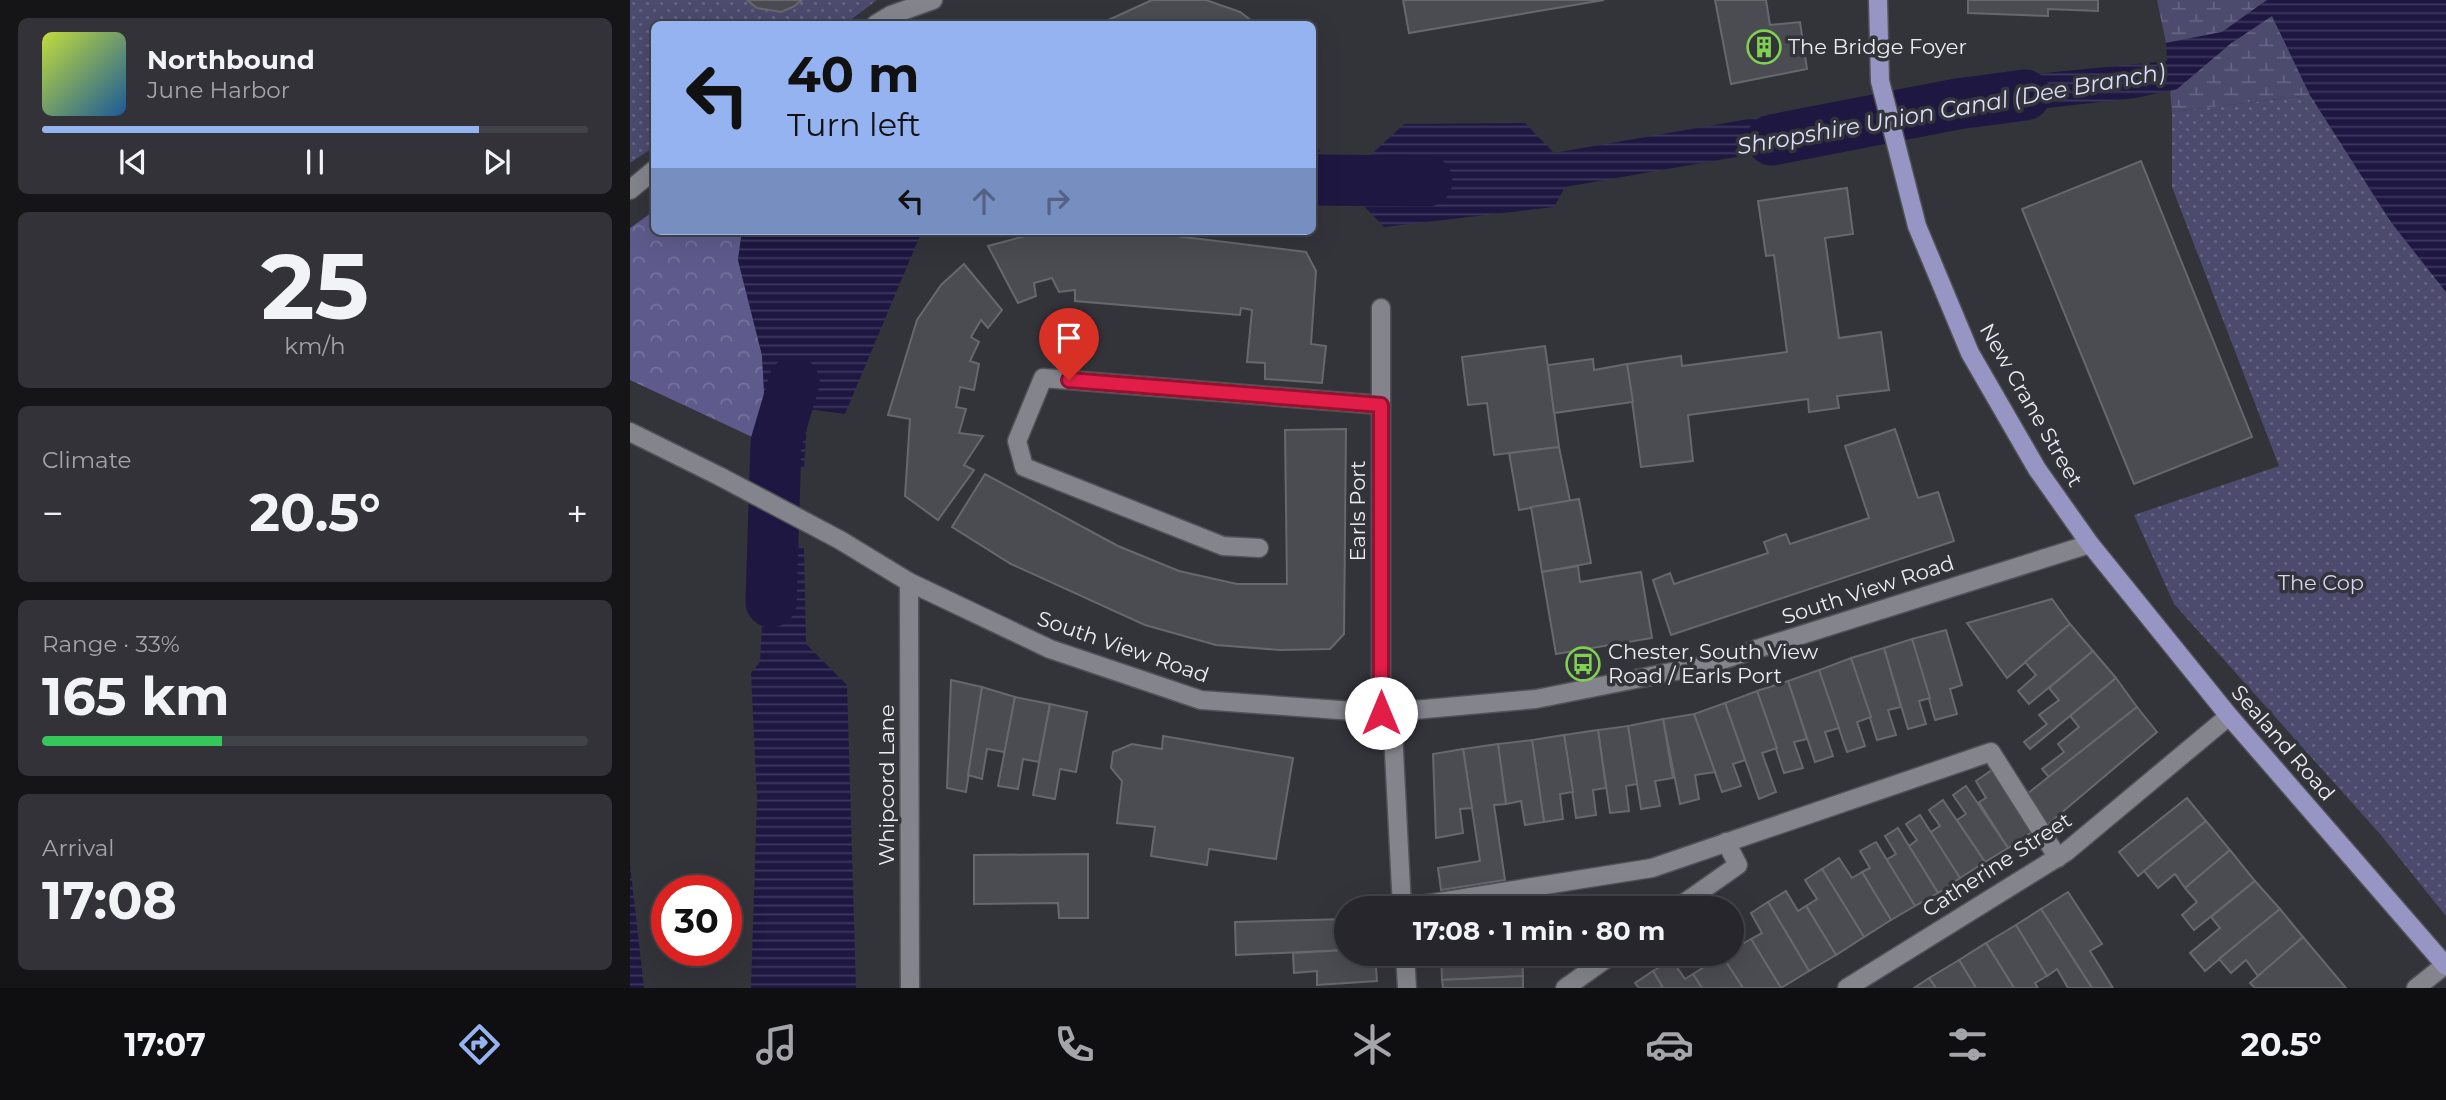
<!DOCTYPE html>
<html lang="en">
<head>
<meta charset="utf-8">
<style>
	body { margin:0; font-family:Montserrat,sans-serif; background:#323238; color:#f1f3f6; height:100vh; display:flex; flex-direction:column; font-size:26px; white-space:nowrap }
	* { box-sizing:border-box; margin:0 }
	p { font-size:23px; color:#a4a5a9 }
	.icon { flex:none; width:38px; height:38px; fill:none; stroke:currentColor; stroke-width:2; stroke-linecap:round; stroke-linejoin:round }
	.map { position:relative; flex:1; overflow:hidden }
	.drawer { display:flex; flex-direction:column; gap:18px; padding:18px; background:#151518; width:630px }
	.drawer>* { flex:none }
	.guide { position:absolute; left:21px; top:21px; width:665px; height:214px; border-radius:10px; box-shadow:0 7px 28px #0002,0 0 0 2px #424348; background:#95b2f1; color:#111; overflow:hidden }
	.speed { position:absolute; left:21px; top:875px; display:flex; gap:14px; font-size:35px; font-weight:700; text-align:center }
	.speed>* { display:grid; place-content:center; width:91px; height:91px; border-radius:50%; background:#26262c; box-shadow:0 7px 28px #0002,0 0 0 2px #424348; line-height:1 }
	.speed .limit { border:10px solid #d22; background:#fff; color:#111 }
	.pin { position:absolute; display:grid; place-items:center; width:60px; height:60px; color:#fff; margin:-72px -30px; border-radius:50% 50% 50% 0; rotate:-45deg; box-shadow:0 0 7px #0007 }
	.pin .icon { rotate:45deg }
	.me { position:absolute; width:77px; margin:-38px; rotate:0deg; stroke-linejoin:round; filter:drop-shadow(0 0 5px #0008) }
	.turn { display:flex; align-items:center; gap:24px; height:147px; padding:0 21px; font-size:32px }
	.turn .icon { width:91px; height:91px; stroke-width:2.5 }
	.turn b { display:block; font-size:49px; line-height:60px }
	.lanes { display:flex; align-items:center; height:66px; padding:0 21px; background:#0003; justify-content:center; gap:35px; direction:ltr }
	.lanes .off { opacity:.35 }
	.big { font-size:52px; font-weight:700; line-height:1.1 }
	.drawer .tile { flex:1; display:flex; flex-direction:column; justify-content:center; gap:10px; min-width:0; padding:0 24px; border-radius:10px; background:#323238 }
	.drawer .dial { align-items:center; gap:0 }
	.dial b { font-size:91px; line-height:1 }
	.song { display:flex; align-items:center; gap:21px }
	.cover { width:84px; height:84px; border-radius:10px; background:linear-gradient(135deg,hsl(70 70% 55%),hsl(210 70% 35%)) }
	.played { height:7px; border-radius:4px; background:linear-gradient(90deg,#95b2f1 80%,#424348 80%) }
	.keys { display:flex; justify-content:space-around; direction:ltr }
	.heat { display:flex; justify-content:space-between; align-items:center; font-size:38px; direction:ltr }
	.charge { height:10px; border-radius:5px; background:linear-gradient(90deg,#34c759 33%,#424348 0) }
	.trip { position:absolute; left:704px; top:896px; width:410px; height:70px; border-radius:35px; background:#26262c; box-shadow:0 7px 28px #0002,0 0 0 2px #424348; font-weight:700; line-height:70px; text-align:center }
	.dock { display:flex; height:112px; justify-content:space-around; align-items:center; background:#0f0f12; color:#a4a5a9 }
	.dock .icon { width:49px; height:49px }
	.dock .active { color:#95b2f1 }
	.dock b { font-size:32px; color:#f1f3f6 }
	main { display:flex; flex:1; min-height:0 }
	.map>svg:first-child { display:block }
	.grass { fill:url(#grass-dots) }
	.forest { fill:url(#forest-crowns) }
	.wetland { fill:url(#wetland-marsh) }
	.water { fill:url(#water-rules) }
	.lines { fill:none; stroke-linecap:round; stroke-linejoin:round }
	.canal { stroke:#1e1742; stroke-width:51 }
	.building { fill:#4b4b52; stroke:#67676e; stroke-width:2 }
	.service-casing { stroke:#515157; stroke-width:21 }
	.minor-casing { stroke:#515157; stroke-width:21 }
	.tertiary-casing { stroke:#515157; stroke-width:21 }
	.primary-casing { stroke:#515157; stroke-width:21 }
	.service { stroke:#84848c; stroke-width:18 }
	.minor { stroke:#84848c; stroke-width:18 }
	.tertiary { stroke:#84848c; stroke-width:18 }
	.primary { stroke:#9795c3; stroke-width:18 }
	.route-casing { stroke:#92132f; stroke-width:18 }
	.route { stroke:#e11d48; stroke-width:12 }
	.labels { text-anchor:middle; stroke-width:7; stroke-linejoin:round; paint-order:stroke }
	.poi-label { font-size:21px; fill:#ececf0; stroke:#33333a; text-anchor:start }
	.street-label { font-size:21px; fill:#ececf0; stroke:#33333a }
	.park-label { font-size:21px; fill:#d4d4f4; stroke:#33333a }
	.water-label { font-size:23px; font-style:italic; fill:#dcdcfb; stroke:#33333a }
</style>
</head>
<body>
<main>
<section class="drawer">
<div class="tile">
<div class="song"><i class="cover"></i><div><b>Northbound</b><p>June Harbor</p></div></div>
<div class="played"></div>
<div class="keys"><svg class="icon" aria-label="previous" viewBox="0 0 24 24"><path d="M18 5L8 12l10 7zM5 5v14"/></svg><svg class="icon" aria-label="pause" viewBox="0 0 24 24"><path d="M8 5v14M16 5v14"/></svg><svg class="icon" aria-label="next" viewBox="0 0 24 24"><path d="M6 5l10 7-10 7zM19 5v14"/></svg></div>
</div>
<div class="tile dial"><b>25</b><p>km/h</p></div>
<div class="tile"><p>Climate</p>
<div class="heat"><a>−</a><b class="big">20.5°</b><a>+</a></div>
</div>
<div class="tile"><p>Range · 33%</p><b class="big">165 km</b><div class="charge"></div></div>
<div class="tile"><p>Arrival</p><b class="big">17:08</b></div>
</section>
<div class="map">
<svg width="1816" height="988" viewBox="0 0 1816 988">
	<defs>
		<pattern id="grass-dots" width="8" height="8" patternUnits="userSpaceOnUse" patternTransform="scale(1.75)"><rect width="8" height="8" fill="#4c4a6d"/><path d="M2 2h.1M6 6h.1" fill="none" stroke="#666482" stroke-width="1.8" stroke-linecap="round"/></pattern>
		<pattern id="forest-crowns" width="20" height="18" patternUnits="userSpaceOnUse" patternTransform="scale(1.75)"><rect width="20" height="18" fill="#5e5b8c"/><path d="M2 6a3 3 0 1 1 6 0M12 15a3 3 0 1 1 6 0" fill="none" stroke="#75739c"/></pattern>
		<pattern id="wetland-marsh" width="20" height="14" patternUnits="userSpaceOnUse" patternTransform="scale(1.75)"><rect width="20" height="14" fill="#4c4a6d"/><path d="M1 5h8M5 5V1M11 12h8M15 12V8" fill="none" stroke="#666482"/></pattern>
		<pattern id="water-rules" width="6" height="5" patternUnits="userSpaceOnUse" patternTransform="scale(1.75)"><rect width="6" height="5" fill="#1e1742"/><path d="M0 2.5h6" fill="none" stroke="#3f395e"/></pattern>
	</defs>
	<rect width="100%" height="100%" fill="#33333a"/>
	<g class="grass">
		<polygon points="0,0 247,0 215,24 24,24 24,147 0,163"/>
		<polygon points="1680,95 1761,222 1816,292 1816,916 1750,834 1544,604 1504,515 1649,466 1542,187 1542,112"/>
	</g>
	<polygon class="forest" points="24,211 24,231 112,231 108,260 132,355 137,444 0,380 0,228"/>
	<g class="wetland">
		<polygon points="1527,0 1637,0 1592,32 1536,43"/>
		<polygon points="1642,15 1680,95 1542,112 1540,91 1547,89 1600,44"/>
	</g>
	<g class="water">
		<polygon points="1637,0 1816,0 1816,292 1761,222 1680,95 1642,16 1600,44 1547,89 1506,98 1328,118 1321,82 1537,61 1536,43 1592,32"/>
		<polygon points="1205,104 1214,138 935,187 924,207 754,227 727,199 731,164 774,124 895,123 924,153"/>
		<polygon points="682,138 696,162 705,164 702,201 690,202 683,214"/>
		<polygon points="112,231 292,231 215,414 178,409 174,469 137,444 132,355 108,260"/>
		<polygon points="137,531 174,548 176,644 217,685 226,988 121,988 127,798 121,673 130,662"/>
		<polygon points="0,864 14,988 0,988"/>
	</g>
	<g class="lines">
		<g class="canal">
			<polyline points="1142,140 1327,104 1395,95"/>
			<polyline points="682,180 797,181"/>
			<polyline points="141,602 146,443 164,382"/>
		</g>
	</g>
	<g class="building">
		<polygon points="117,0 116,0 172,0 163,7 151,12 127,8"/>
		<polygon points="522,0 576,0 610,12 626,24 474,24 474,22"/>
		<polygon points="773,0 974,0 779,33"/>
		<polygon points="1085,0 1136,0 1140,25 1170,22 1177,69 1101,84"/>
		<polygon points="1338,0 1468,0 1468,11 1418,9 1418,16 1338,13"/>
		<polygon points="1511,161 1622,437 1504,484 1392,209"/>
		<polygon points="1217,188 1223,234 1195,238 1209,338 1251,332 1259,390 1207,396 1209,408 1179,412 1178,399 1058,415 1063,461 1011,467 997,364 1051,356 1052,366 1157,352 1144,255 1136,256 1128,201"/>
		<polygon points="414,231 521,233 676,252 686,271 681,344 696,346 692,383 635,379 635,363 617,362 622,310 611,308 610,315 445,301 445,290 429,292 422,278 404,283 406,296 388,303 358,246"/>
		<polygon points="334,264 372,310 358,328 351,320 341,337 349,342 340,361 349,364 344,390 330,387 326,407 336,409 329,433 353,436 334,465 344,470 308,520 275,496 280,419 258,415 287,320 311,285"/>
		<polygon points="915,346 929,447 864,455 857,403 838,405 832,357"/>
		<polygon points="963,359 964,370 997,364 1003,402 924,413 918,365"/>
		<polygon points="716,429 714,634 700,649 650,650 586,645 515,625 381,564 322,527 355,474 488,546 549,571 607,584 657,584 655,430"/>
		<polygon points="1265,429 1288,498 1308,492 1324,541 1041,635 1023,580 1040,573 1044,584 1138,553 1134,542 1156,534 1160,544 1239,518 1215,446"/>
		<polygon points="929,447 940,501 889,510 879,453"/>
		<polygon points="949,499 961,563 912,572 901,507"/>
		<polygon points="948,566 950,582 1011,572 1022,638 926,654 912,572"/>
		<polygon points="1422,599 1440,624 1377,678 1337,623"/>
		<polygon points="1440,624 1463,651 1399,704 1388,691 1406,675 1395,662"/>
		<polygon points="1316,630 1332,685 1320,689 1327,714 1305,720 1282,639"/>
		<polygon points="1282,639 1300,698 1289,701 1296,724 1278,729 1254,648"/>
		<polygon points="1254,648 1271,707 1258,710 1266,735 1247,740 1221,658"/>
		<polygon points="1463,651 1486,678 1400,749 1394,742 1417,724 1409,715 1429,700 1419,688"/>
		<polygon points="1221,658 1241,717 1227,722 1235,746 1217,752 1189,670"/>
		<polygon points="1189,670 1209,728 1195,732 1203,756 1185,762 1158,681"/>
		<polygon points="1486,678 1507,707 1419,777 1412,769 1434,752 1428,744 1449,727 1440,716"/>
		<polygon points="321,680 352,687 336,792 317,788"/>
		<polygon points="1158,681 1177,739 1164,742 1173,768 1154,773 1127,691"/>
		<polygon points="352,687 385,697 375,752 357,749 352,779 338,775"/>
		<polygon points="1127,691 1147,748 1132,753 1146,792 1129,799 1095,703"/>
		<polygon points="385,697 420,704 409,762 393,759 388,789 368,786"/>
		<polygon points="1095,703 1115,760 1103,764 1111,786 1092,792 1064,714"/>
		<polygon points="420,704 457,712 446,772 430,769 425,799 403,795"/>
		<polygon points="1507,707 1527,732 1417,825 1397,794"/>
		<polygon points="1064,714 1085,772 1065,775 1069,799 1050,804 1033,719"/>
		<polygon points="1033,719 1043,778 1025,781 1030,806 1011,809 998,726"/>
		<polygon points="998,726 1007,784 996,786 999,811 980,813 968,730"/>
		<polygon points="968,730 976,788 963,790 966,815 946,818 934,735"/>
		<polygon points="934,735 943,792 930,794 933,819 914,822 902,740"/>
		<polygon points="533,736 663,758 646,859 579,849 577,865 521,856 525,827 487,823 492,781 481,768 483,752 502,744 532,749"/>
		<polygon points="902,740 914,822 895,825 891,801 876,804 868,744"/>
		<polygon points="868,744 876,804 864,805 875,880 811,890 808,868 850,861 833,749"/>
		<polygon points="833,749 842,808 830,809 833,833 806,838 803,754"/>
		<polygon points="1362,770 1402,832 1378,848 1349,802 1356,798 1346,781"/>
		<polygon points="1336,786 1378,848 1355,862 1327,820 1336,814 1323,795"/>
		<polygon points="1557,798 1576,821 1508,876 1489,852"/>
		<polygon points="1313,800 1355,862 1330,878 1299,833 1310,826 1299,810"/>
		<polygon points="1290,815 1330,878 1308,893 1279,846 1287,840 1276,824"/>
		<polygon points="1576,821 1600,850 1555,888 1545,874 1528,888 1514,871"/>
		<polygon points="1268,828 1308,893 1285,906 1256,860 1266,854 1255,836"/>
		<polygon points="1246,842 1285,906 1261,920 1232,872 1240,868 1230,851"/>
		<polygon points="1600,850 1625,881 1564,930 1552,915 1567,902 1555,888"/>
		<polygon points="458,854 458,918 429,918 428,903 344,904 344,855"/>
		<polygon points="1209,858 1222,878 1232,872 1261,920 1234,937 1192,869"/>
		<polygon points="1192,869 1234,937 1206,955 1176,906 1187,899 1175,880"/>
		<polygon points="1625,881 1650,909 1575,971 1560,953 1590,928 1581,917"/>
		<polygon points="1156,891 1168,911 1176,906 1206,955 1179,971 1138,902"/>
		<polygon points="1438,892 1472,944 1460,951 1483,988 1462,988 1411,909"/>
		<polygon points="1138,902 1179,971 1151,988 1121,939 1132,933 1121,913"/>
		<polygon points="867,903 868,908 823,908"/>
		<polygon points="1411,909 1462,988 1438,988 1427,969 1417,976 1386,925"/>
		<polygon points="1650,909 1673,937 1628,976 1616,960 1601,973 1589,959"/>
		<polygon points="716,919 716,950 606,955 605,922"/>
		<polygon points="1386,925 1417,976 1405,983 1408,988 1384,988 1356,943"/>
		<polygon points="1101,927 1112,944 1121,939 1151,988 1113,988 1091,954 1101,954"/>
		<polygon points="1673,937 1716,988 1625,988 1620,983"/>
		<polygon points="1356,943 1384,988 1346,988 1329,960"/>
		<polygon points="716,950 716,954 745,954 747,981 687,985 687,971 664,973 663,953"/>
		<polygon points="811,954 867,954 867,958 892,956 893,976 812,980"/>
		<polygon points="1066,954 1091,954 1113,988 1072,988 1063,974 1074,967"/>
		<polygon points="1042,960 1055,979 1063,974 1072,988 1033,988 1023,971"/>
		<polygon points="1329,960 1346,988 1306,988 1299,978"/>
		<polygon points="1023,971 1033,988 1009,988 1005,983"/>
		<polygon points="893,976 893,988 813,988 812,980"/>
		<polygon points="1299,978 1306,988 1284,988"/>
	</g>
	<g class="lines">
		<defs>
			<g id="service">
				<polyline points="629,548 593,546 394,467 387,441 413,378 751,405"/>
				<polyline points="772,908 1022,868 1361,752 1428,858"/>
				<polyline points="1047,908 1108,865 1096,842"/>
				<polyline points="935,988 983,954"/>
			</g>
			<g id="minor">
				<polyline points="279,582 280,988"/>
				<polyline points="762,712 772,908"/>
				<polyline points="751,713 751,308"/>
				<polyline points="775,954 777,988"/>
				<polyline points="1217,988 1436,852 1599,716"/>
				<polyline points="1786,988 1815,965"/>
			</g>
			<g id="tertiary">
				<polyline points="246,24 261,15 303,0"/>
				<polyline points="0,190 24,170"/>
				<polyline points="0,432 89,476 210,540 279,582 420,649 571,700 751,713 906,699 1076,665 1460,544"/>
			</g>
			<polyline id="primary" points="1248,0 1250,81 1287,226 1340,353 1407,469 1460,544 1599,716 1816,966"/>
		</defs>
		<use href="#service" class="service-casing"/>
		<use href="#minor" class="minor-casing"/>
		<use href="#tertiary" class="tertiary-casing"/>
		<use href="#primary" class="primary-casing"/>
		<use href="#service" class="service"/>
		<use href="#minor" class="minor"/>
		<use href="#tertiary" class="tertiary"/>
		<use href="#primary" class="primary"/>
	</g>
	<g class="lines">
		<defs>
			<polyline id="route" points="439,380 751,405 751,713"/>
		</defs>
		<use href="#route" class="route-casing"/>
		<use href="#route" class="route"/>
	</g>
	<defs>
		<symbol id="building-ring" viewBox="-11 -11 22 22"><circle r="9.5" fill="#33333a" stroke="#80d051" stroke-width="1.5"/><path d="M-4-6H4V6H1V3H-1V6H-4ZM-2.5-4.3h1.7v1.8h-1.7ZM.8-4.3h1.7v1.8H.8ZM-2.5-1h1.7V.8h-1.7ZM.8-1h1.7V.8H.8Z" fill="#80d051"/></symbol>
		<symbol id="bus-ring" viewBox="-11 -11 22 22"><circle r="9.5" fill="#33333a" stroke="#80d051" stroke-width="1.5"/><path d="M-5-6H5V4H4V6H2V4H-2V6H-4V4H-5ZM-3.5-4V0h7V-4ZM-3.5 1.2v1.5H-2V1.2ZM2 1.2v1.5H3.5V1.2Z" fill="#80d051"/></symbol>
	</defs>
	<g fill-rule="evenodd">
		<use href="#building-ring" x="1115" y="28" width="38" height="38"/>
		<use href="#bus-ring" x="934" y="645" width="38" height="38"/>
	</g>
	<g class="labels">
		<g class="poi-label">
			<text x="1158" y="54">The Bridge Foyer</text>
			<text x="978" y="659">Chester, South View<tspan x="978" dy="24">Road / Earls Port</tspan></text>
		</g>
		<g class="street-label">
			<text transform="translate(1401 405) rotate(60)" y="7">New Crane Street</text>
			<text transform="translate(728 511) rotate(-90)" y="7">Earls Port</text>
			<text transform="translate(1238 590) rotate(-18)" y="7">South View Road</text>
			<text transform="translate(493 647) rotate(19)" y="7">South View Road</text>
			<text transform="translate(1653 743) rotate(49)" y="7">Sealand Road</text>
			<text transform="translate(257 785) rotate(-90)" y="7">Whipcord Lane</text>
			<text transform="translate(1367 865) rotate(-33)" y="7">Catherine Street</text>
		</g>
		<g class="park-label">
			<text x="1691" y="590">The Cop</text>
		</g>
		<g class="water-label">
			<text transform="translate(1321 109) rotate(-10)" y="8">Shropshire Union Canal (Dee Branch)</text>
		</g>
	</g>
</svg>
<div class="speed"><div class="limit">30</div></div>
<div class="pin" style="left:439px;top:380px;background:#d93025"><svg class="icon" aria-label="arrive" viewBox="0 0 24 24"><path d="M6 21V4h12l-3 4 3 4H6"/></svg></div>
<svg class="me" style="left:751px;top:713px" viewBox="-20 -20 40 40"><circle r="19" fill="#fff"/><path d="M0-13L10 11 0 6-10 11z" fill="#e11d48"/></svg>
<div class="trip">17:08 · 1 min · 80 m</div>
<div class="guide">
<div class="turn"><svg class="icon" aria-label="left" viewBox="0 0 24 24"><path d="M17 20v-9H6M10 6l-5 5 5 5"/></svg><div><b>40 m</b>Turn left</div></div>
<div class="lanes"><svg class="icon" aria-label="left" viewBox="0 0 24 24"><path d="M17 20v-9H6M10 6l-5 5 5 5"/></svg><svg class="icon off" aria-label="ahead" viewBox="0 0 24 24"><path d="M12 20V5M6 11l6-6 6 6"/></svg><svg class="icon off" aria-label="right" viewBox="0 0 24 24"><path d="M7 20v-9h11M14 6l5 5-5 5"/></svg></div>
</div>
</div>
</main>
<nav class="dock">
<b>17:07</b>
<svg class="icon active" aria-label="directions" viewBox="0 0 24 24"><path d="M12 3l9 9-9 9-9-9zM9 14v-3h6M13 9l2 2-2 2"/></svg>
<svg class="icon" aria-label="music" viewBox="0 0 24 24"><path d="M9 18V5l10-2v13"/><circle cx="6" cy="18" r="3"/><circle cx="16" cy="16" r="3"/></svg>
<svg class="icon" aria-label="phone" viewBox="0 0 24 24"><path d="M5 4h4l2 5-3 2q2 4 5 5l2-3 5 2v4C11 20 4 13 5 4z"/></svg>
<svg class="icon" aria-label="climate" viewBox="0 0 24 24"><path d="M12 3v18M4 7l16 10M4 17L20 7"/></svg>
<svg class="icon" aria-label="car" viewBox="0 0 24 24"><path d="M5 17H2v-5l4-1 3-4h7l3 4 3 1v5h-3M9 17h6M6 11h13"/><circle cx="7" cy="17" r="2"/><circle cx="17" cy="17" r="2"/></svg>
<svg class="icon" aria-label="filters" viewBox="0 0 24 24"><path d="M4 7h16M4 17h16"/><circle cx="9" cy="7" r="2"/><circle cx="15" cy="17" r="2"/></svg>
<b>20.5°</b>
</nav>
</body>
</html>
